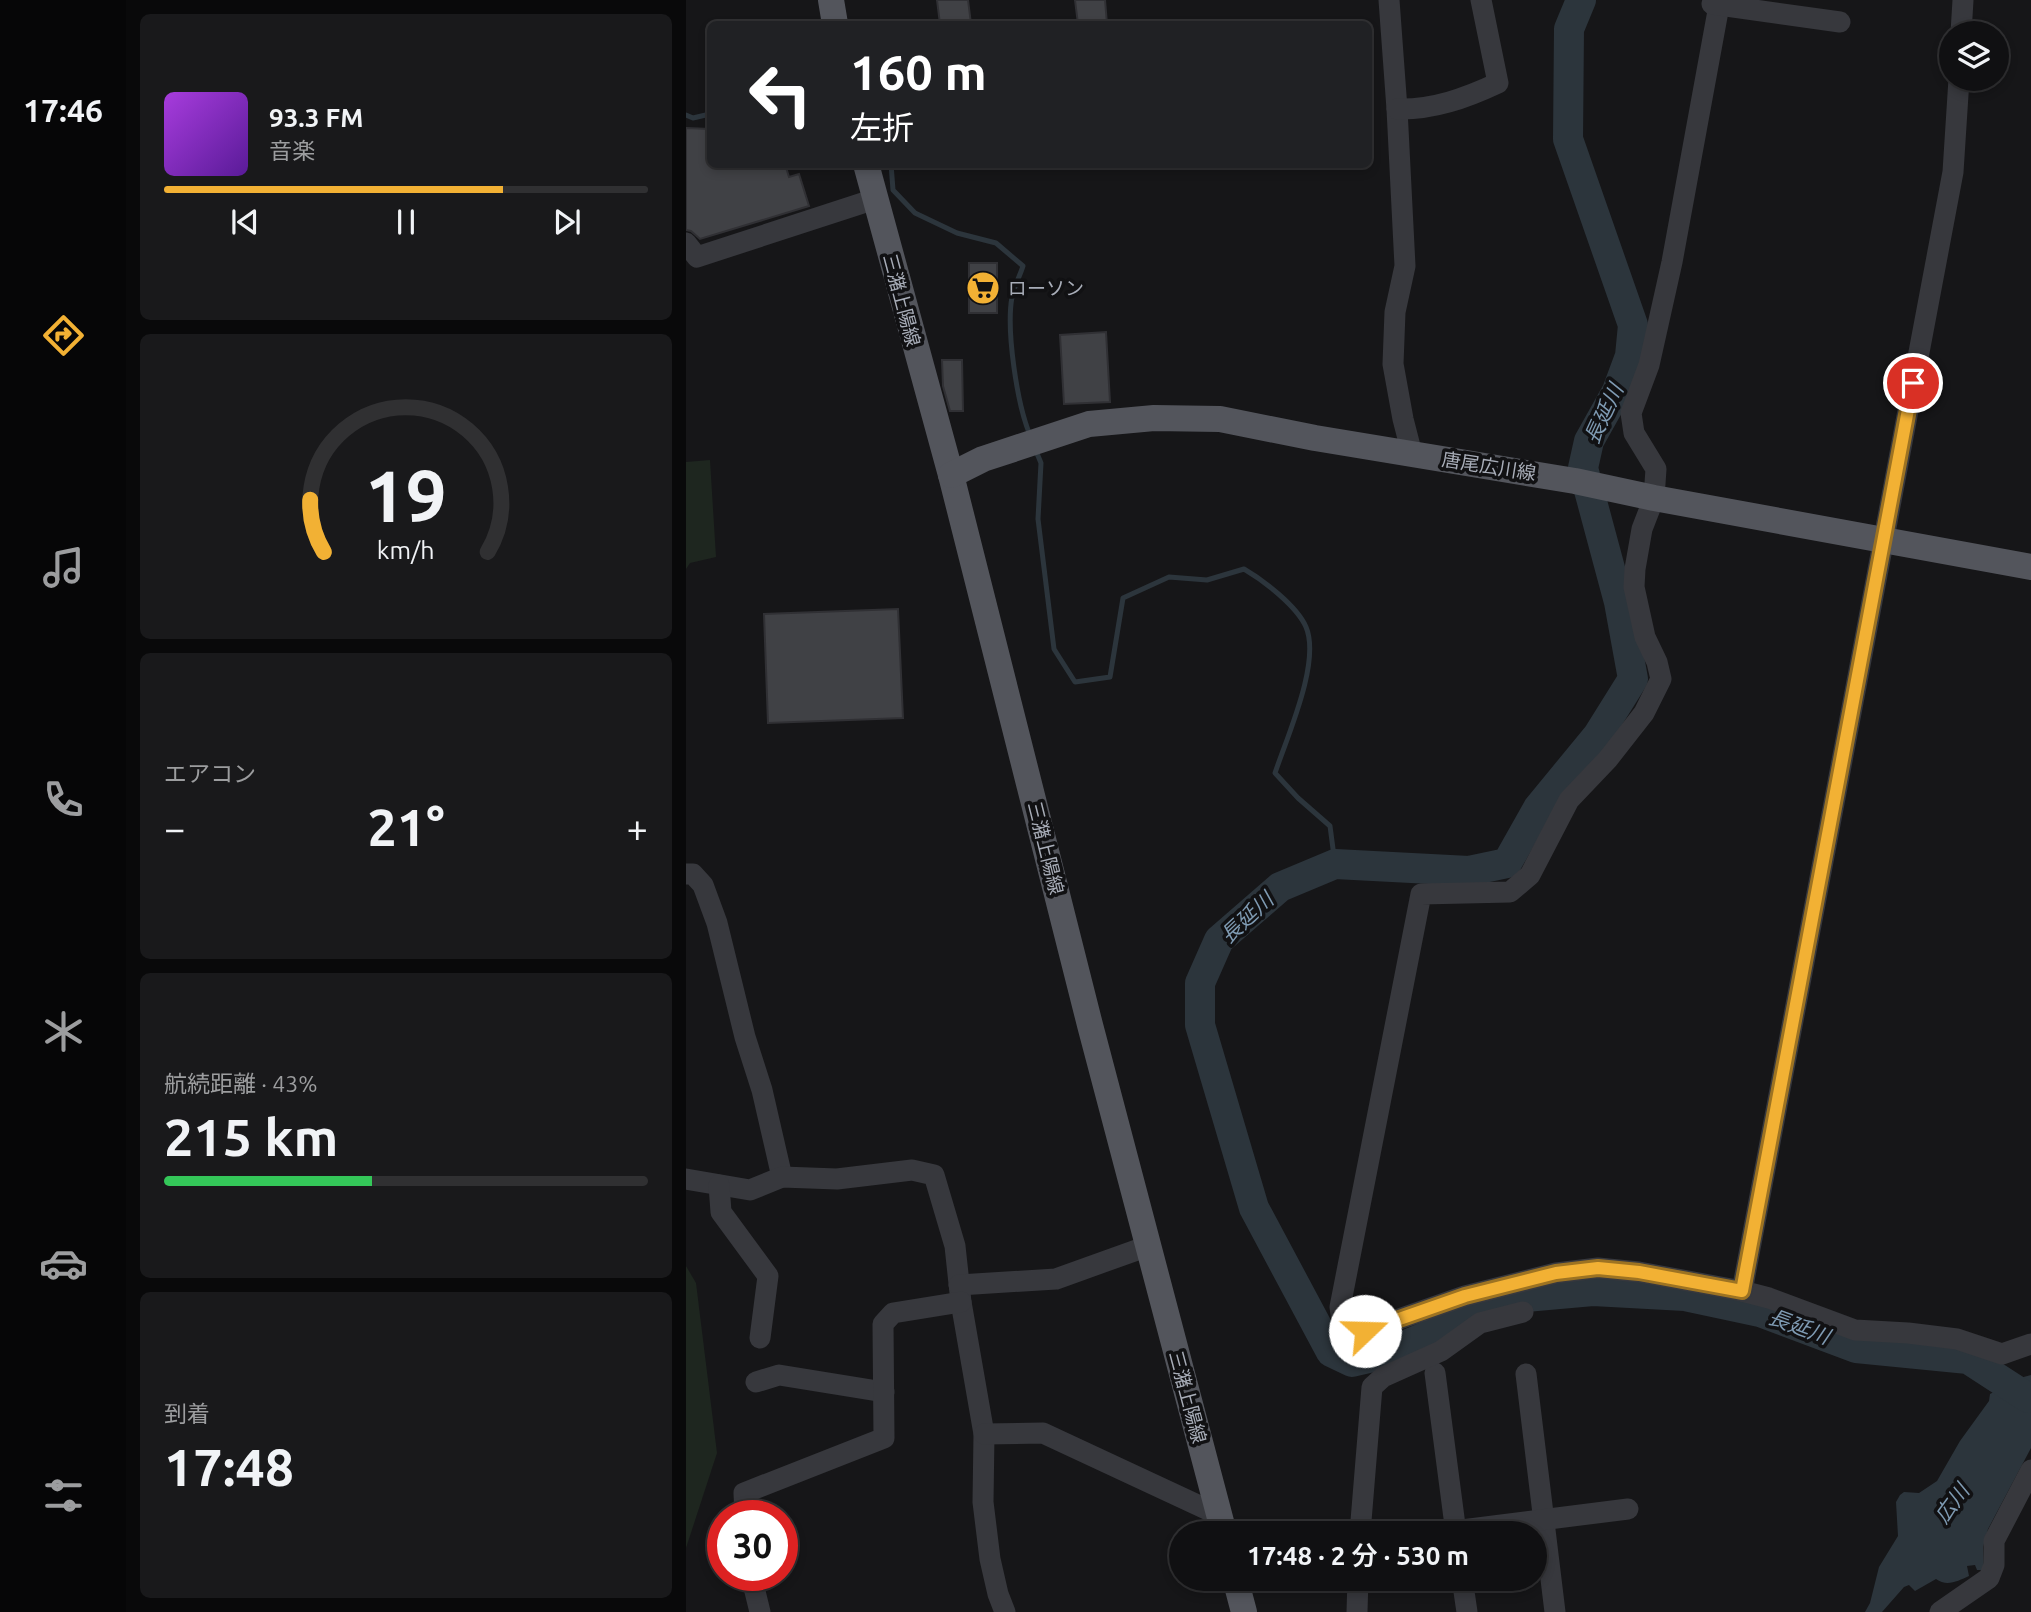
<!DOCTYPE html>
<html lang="ja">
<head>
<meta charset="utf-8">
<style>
	body { margin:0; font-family:Ubuntu,"Noto Sans JP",sans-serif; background:#19191b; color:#f1f3f6; height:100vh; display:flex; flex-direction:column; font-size:26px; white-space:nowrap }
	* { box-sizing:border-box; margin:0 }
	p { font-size:23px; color:#9c9d9f }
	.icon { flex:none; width:38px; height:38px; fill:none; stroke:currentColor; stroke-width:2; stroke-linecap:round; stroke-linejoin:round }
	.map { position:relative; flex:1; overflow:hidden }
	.side { display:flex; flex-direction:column; gap:14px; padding:14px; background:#09090a; width:560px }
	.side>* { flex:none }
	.guide { position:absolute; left:21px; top:21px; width:665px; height:147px; border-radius:10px; box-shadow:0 4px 10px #0003,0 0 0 2px #303032; background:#202124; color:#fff; overflow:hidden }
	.controls { position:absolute; left:1253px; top:21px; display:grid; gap:14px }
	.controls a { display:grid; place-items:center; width:70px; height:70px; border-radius:50%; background:#101012; box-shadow:0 4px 10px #0003,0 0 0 2px #303032; font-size:35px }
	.speed { position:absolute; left:21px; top:1500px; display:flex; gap:14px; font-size:35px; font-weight:700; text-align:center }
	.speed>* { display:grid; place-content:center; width:91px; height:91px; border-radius:50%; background:#101012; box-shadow:0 4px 10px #0003,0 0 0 2px #303032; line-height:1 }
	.speed .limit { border:10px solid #d22; background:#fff; color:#111 }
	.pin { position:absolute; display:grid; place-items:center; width:60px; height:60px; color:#fff; margin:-30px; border:4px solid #fff; border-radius:50%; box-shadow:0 2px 7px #0007 }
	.me { position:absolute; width:77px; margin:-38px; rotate:69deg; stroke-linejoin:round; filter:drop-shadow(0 0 5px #0008) }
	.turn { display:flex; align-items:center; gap:24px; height:147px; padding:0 28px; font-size:32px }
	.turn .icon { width:91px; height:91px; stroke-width:2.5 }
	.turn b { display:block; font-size:49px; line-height:60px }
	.big { font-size:52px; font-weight:600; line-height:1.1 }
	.side .widget { flex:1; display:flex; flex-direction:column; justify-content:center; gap:10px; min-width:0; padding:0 24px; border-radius:10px; background:#19191b }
	.side .dial { align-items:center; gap:0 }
	.dial svg { height:182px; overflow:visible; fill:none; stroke:#303032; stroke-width:7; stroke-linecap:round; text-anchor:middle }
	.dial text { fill:#f1f3f6; stroke:none }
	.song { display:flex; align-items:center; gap:21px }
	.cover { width:84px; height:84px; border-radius:10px; background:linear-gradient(135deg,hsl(280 70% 55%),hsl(270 70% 35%)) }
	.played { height:7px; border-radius:4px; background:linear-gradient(90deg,#f2b134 70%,#303032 70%) }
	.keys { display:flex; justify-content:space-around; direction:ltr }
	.heat { display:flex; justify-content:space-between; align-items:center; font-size:38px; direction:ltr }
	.charge { height:10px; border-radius:5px; background:linear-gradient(90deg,#34c759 43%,#303032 0) }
	.trip { position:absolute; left:483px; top:1521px; width:378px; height:70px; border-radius:35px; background:#101012; box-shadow:0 4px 10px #0003,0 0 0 2px #303032; font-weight:600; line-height:70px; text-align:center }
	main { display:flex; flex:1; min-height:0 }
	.dock { display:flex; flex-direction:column; width:126px; justify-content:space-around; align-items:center; background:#060607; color:#9c9d9f }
	.dock .icon { width:49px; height:49px }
	.dock .on { color:#f2b134 }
	.dock b { font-size:32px; color:#f1f3f6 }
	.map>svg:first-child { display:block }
	.green { fill:#1e261f }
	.water { fill:#2c353c }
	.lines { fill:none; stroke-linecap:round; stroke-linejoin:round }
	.stream { stroke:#2c353c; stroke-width:5 }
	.river { stroke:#2c353c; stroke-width:30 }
	.building { fill:#404145; stroke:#303034; stroke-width:2 }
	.minor { stroke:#37383d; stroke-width:21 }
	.major { stroke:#53555c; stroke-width:26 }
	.route-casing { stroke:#9d7322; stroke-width:18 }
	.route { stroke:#f2b134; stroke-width:12 }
	.labels { text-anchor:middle; stroke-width:7; stroke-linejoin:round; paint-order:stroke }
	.poi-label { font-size:19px; fill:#a8adb8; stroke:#111113; text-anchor:start }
	.street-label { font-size:19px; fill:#a8adb8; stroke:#111113 }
	.water-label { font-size:21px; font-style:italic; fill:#7f9bb3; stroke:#111113 }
</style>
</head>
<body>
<main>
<nav class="dock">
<b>17:46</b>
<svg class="icon on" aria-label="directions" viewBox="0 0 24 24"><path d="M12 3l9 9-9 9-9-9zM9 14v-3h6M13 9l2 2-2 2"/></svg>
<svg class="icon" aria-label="music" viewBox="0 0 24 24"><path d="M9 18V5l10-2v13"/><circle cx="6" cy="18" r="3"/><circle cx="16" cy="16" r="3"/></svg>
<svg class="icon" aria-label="phone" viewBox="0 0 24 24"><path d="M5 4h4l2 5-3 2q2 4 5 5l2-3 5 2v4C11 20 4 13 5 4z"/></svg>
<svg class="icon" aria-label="climate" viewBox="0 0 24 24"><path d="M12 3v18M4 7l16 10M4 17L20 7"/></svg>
<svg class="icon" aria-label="car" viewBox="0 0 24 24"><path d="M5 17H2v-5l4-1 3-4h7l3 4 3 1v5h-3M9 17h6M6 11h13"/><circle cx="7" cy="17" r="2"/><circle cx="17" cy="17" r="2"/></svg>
<svg class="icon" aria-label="filters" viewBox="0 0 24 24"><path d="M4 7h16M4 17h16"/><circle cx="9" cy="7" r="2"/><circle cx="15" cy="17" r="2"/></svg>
</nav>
<section class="side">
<div class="widget">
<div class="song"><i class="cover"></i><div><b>93.3 FM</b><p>音楽</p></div></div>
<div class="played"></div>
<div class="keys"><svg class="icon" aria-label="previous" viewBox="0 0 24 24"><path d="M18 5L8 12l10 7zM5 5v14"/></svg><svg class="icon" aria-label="pause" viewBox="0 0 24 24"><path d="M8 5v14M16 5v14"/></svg><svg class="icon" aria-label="next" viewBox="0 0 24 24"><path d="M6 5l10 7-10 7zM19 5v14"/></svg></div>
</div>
<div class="widget dial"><svg viewBox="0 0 100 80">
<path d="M14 69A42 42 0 1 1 86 69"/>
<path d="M14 69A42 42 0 0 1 8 46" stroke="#f2b134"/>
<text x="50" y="56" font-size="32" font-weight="700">19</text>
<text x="50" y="72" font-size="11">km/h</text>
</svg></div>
<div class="widget"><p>エアコン</p>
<div class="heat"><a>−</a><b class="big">21°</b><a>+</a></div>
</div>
<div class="widget"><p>航続距離 · 43%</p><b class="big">215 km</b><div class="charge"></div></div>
<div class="widget"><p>到着</p><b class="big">17:48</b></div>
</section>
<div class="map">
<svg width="1345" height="1612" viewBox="0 0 1345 1612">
	<rect width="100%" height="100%" fill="#161618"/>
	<g class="green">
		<polygon points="24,460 30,557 4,563 0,569 0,462"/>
		<polygon points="0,1266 10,1283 31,1453 0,1548"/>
	</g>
	<path class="water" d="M1345,1375V1448L1302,1529L1297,1547L1298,1570H1291L1289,1565L1281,1566L1283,1576C1272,1581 1261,1587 1250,1579L1229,1591L1223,1585L1218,1587L1196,1612H1179L1184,1603L1193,1567L1212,1536L1210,1502L1214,1495L1218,1492L1233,1493L1251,1481L1274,1441L1303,1401L1304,1394L1334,1378Z"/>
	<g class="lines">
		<g class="stream">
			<polyline points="0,115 7,118 24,114"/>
			<path d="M205,164L207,190L229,213L271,233L310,243L337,266C334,276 328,286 326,297C320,330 331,404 344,435"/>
			<path d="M350,451L355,463L352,519L368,649L389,682L424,677L437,598L483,577L521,580L558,569C577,580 611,606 620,627C635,662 601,737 589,773L612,798L644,826L649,864"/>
		</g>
		<polyline class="river" points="895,0 883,29 882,139 947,325 944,356 931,391 903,441 897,468 933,602 947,679 912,735 852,808 821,863 783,871 649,864 594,887 533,940 514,983 514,1025 568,1208 645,1352 666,1362 696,1355 830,1298 907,1291 999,1296 1074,1312 1170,1348 1282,1359 1342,1398"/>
	</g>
	<g class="building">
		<polygon points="251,0 282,0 285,24 254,24"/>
		<polygon points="389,0 419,0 421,24 392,24"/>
		<polygon points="0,128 24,129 24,164 99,164 103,177 113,174 123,206 14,239 5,231 0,230"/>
		<rect x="283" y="263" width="28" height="50"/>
		<polygon points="420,332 424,402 378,404 374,335"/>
		<polygon points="256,360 276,360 277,411 264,411 257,386"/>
		<polygon points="212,609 217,718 82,723 78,614"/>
	</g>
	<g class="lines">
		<g class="minor">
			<polyline points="703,0 711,109 719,266 709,312 707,364 717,419 726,454"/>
			<polyline points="1034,0 986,262 963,365 945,413 948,433 970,469 968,498 956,529 949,569 948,587 959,637 971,662 975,679 958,713 922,759 883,800 844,875 824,892 735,894 654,1307 656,1321 666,1329 679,1331 779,1296 870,1273 912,1268 953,1272 1056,1291 1083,1298 1169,1330 1222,1333 1271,1339 1316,1354 1345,1344"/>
			<polyline points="1026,4 1154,22"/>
			<polyline points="1275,33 1277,0"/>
			<path d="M711,109C747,110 780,98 812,83L795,0"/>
			<polyline points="0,243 11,257 189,199"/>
			<polyline points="0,874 7,874 17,885 31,923 59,1037 76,1090 96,1177"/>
			<polyline points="0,1179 64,1190 96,1177 151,1179 226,1170 248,1175 269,1246 275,1302 298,1434 297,1502 304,1559 312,1594 319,1612"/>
			<polyline points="33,1185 35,1212 82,1276 74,1338"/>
			<polyline points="273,1285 370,1279 462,1246"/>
			<polyline points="1056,1291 1267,172 1273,79"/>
			<polyline points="749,1373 770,1533"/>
			<polyline points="840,1374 869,1612"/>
			<polyline points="70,1382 93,1375 198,1392"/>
			<polyline points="298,1434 357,1433 533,1515"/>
			<polyline points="59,1516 58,1493 198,1438 197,1324 207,1313 275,1302"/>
			<polyline points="674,1533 686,1387 697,1377 755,1351 794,1323 837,1312"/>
			<polyline points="752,1533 942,1509"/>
			<polyline points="65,1575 74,1612"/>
			<polyline points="776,1578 781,1612"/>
			<polyline points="671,1612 672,1578"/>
			<polyline points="1254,1612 1303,1578 1308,1565 1308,1541 1345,1470"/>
		</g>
		<g class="major">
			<polyline points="145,0 149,24"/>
			<polyline points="180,164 265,475 404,1025 538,1533"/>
			<polyline points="265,475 297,459 403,424 468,418 534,419 629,438 889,481 968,498 1345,567"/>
			<polyline points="549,1578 558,1612"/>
		</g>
	</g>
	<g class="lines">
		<defs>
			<polyline id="route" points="679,1331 779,1296 870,1273 912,1268 953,1272 1056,1291 1227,383"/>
		</defs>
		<use href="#route" class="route-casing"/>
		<use href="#route" class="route"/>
	</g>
	<defs>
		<symbol id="supermarket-disc" viewBox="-11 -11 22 22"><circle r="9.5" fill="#f2b134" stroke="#111113"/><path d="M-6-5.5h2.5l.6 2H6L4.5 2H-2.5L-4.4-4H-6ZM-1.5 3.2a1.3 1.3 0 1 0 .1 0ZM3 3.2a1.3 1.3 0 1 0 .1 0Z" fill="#111"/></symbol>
	</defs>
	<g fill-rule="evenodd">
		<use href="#supermarket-disc" x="278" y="269" width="38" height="38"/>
	</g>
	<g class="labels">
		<g class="poi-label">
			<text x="322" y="295">ローソン</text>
		</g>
		<g class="street-label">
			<text transform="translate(216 300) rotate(75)" y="7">三潴上陽線</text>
			<text transform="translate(803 466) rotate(9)" y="7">唐尾広川線</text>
			<text transform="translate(360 848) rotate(76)" y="7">三潴上陽線</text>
			<text transform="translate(502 1397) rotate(75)" y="7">三潴上陽線</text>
		</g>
		<g class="water-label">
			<text transform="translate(918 414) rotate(-65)" y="7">長延川</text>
			<text transform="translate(561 918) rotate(-43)" y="7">長延川</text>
			<text transform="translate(1113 1327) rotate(20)" y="7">長延川</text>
			<text transform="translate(1266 1504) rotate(-54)" y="7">広川</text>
		</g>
	</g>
</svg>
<div class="controls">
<a><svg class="icon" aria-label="layers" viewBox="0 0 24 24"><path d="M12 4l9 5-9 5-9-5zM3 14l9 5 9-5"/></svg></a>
</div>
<div class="speed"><div class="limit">30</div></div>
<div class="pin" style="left:1227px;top:383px;background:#d93025"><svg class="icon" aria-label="arrive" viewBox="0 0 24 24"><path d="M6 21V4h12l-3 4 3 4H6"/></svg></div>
<svg class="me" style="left:679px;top:1331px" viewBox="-20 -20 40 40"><circle r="19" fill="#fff"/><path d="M0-13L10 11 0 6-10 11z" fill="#f2b134"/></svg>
<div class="trip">17:48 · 2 分 · 530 m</div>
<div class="guide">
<div class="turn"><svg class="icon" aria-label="left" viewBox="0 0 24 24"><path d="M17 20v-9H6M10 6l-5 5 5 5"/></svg><div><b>160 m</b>左折</div></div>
</div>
</div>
</main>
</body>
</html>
